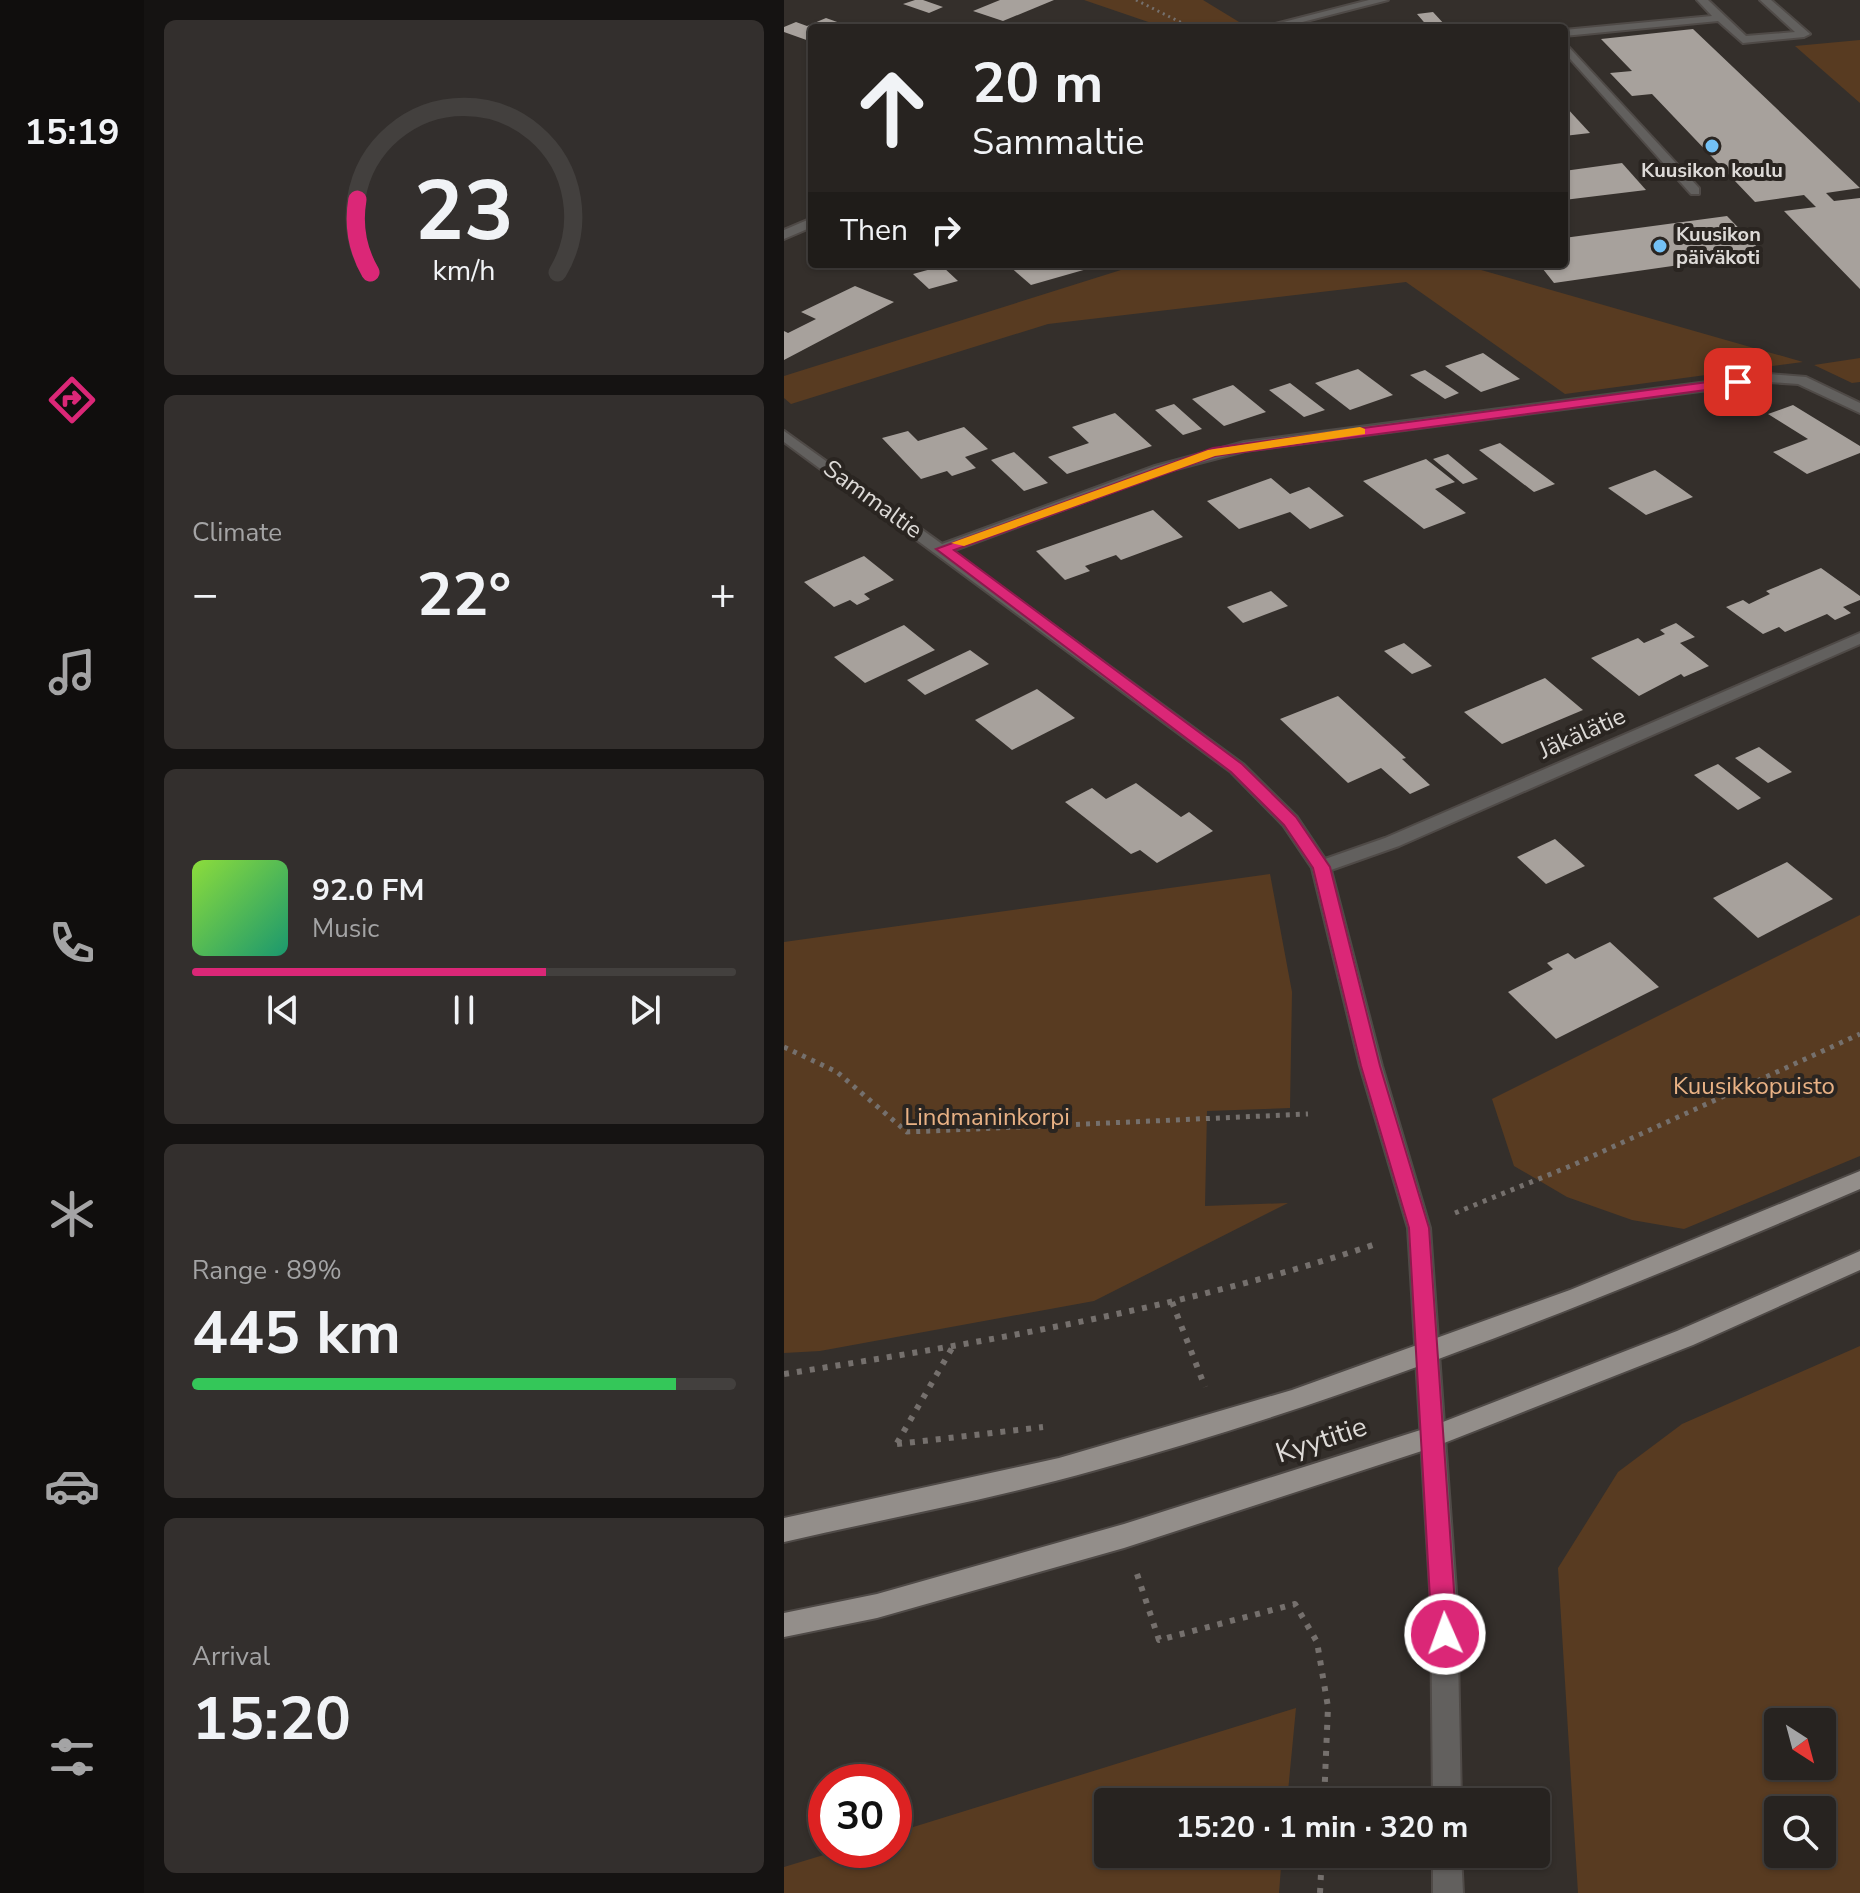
<!DOCTYPE html>
<html lang="en">
<head>
<meta charset="utf-8">
<style>
	body { margin:0; font-family:"Nunito Sans",sans-serif; background:#332f2d; color:#f1f3f6; height:100vh; display:flex; flex-direction:column; font-size:30px; white-space:nowrap }
	* { box-sizing:border-box; margin:0 }
	p { font-size:26px; color:#a4a4a5 }
	.icon { flex:none; width:44px; height:44px; fill:none; stroke:currentColor; stroke-width:2; stroke-linecap:round; stroke-linejoin:round }
	.map { position:relative; flex:1; overflow:hidden }
	.drawer { display:flex; flex-direction:column; gap:20px; padding:20px; background:#151312; width:640px }
	.drawer>* { flex:none }
	.guide { position:absolute; left:24px; top:24px; width:760px; height:244px; border-radius:8px; box-shadow:0 2px 6px #0004,0 0 0 2px #43403e; background:#272320; color:#f1f3f6; overflow:hidden }
	.needle { width:52px; rotate:144deg }
	.controls { position:absolute; left:980px; top:1708px; display:grid; gap:16px }
	.controls a { display:grid; place-items:center; width:72px; height:72px; border-radius:8px; background:#272320; box-shadow:0 2px 6px #0004,0 0 0 2px #43403e; font-size:40px }
	.speed { position:absolute; left:24px; top:1764px; display:flex; gap:16px; font-size:40px; font-weight:700; text-align:center }
	.speed>* { display:grid; place-content:center; width:104px; height:104px; border-radius:50%; background:#272320; box-shadow:0 2px 6px #0004,0 0 0 2px #43403e; line-height:1 }
	.speed .limit { border:12px solid #d22; background:#fff; color:#111 }
	.pin { position:absolute; display:grid; place-items:center; width:68px; height:68px; color:#fff; margin:-34px; border-radius:16px; box-shadow:0 4px 12px #0006 }
	.me { position:absolute; width:88px; margin:-44px; rotate:358deg; stroke-linejoin:round; filter:drop-shadow(0 0 6px #0008) }
	.turn { display:flex; align-items:center; gap:28px; height:168px; padding:0 32px; font-size:36px }
	.turn .icon { width:104px; height:104px; stroke-width:2.5 }
	.turn b { display:block; font-size:56px; line-height:68px }
	.then { display:flex; align-items:center; height:76px; padding:0 32px; background:#0003; gap:16px; font-size:30px }
	.big { font-size:60px; font-weight:700; line-height:1.1 }
	.drawer .tile { flex:1; display:flex; flex-direction:column; justify-content:center; gap:12px; min-width:0; padding:0 28px; border-radius:12px; background:#332f2d }
	.drawer .dial { align-items:center; gap:0 }
	.dial svg { height:208px; overflow:visible; fill:none; stroke:#43403e; stroke-width:7; stroke-linecap:round; text-anchor:middle }
	.dial text { fill:#f1f3f6; stroke:none }
	.song { display:flex; align-items:center; gap:24px }
	.cover { width:96px; height:96px; border-radius:12px; background:linear-gradient(135deg,hsl(90 70% 55%),hsl(160 70% 35%)) }
	.played { height:8px; border-radius:4px; background:linear-gradient(90deg,#db2777 65%,#43403e 65%) }
	.keys { display:flex; justify-content:space-around; direction:ltr }
	.heat { display:flex; justify-content:space-between; align-items:center; font-size:44px; direction:ltr }
	.charge { height:12px; border-radius:6px; background:linear-gradient(90deg,#34c759 89%,#43403e 0) }
	.trip { position:absolute; left:310px; top:1788px; width:456px; height:80px; border-radius:8px; background:#272320; box-shadow:0 2px 6px #0004,0 0 0 2px #43403e; font-weight:700; line-height:80px; text-align:center }
	main { display:flex; flex:1; min-height:0 }
	.tab-bar { display:flex; flex-direction:column; width:144px; justify-content:space-around; align-items:center; background:#100e0d; color:#a4a4a5 }
	.tab-bar .icon { width:56px; height:56px }
	.tab-bar .on { color:#db2777 }
	.tab-bar b { font-size:36px; color:#f1f3f6 }
	.map>svg:first-child { display:block }
	.green { fill:#583b21; fill-rule:evenodd }
	.building { fill:#a7a19c }
	.lines { fill:none; stroke-linecap:round; stroke-linejoin:round }
	.minor-casing { stroke:#4f4a47; stroke-width:4 }
	.major-casing { stroke:#4f4a47; stroke-width:4 }
	.path-far2 { stroke:#75706d; stroke-width:3; stroke-dasharray:2 4; stroke-linecap:butt }
	.path-far1 { stroke:#75706d; stroke-width:5; stroke-dasharray:4 6; stroke-linecap:butt }
	.path { stroke:#75706d; stroke-width:6; stroke-dasharray:5 8; stroke-linecap:butt }
	.minor { fill:#62605e; fill-rule:evenodd }
	.major { fill:#938e8a; fill-rule:evenodd }
	.route { fill:#db2777; stroke:#8e194d; stroke-width:2 }
	.slow { fill:#f59e0b }
	.poi-dot { fill:#73c1f6; stroke:#2a2521; stroke-width:3 }
	.labels { text-anchor:middle; stroke-width:8; stroke-linejoin:round; paint-order:stroke }
	.far-poi-label { font-size:20px; font-weight:bold; fill:#dddad7; stroke:#2a2521 }
	.street-label { font-size:24px; fill:#dddad7; stroke:#2a2521 }
	.park-label { font-size:24px; fill:#e9b285; stroke:#2a2521 }
	.near-street-label { font-size:28px; fill:#dddad7; stroke:#2a2521 }
</style>
</head>
<body>
<main>
<nav class="tab-bar">
<b>15:19</b>
<svg class="icon on" aria-label="directions" viewBox="0 0 24 24"><path d="M12 3l9 9-9 9-9-9zM9 14v-3h6M13 9l2 2-2 2"/></svg>
<svg class="icon" aria-label="music" viewBox="0 0 24 24"><path d="M9 18V5l10-2v13"/><circle cx="6" cy="18" r="3"/><circle cx="16" cy="16" r="3"/></svg>
<svg class="icon" aria-label="phone" viewBox="0 0 24 24"><path d="M5 4h4l2 5-3 2q2 4 5 5l2-3 5 2v4C11 20 4 13 5 4z"/></svg>
<svg class="icon" aria-label="climate" viewBox="0 0 24 24"><path d="M12 3v18M4 7l16 10M4 17L20 7"/></svg>
<svg class="icon" aria-label="car" viewBox="0 0 24 24"><path d="M5 17H2v-5l4-1 3-4h7l3 4 3 1v5h-3M9 17h6M6 11h13"/><circle cx="7" cy="17" r="2"/><circle cx="17" cy="17" r="2"/></svg>
<svg class="icon" aria-label="filters" viewBox="0 0 24 24"><path d="M4 7h16M4 17h16"/><circle cx="9" cy="7" r="2"/><circle cx="15" cy="17" r="2"/></svg>
</nav>
<section class="drawer">
<div class="tile dial"><svg viewBox="0 0 100 80">
<path d="M14 69A42 42 0 1 1 86 69"/>
<path d="M14 69A42 42 0 0 1 9 41" stroke="#db2777"/>
<text x="50" y="56" font-size="32" font-weight="700">23</text>
<text x="50" y="72" font-size="11">km/h</text>
</svg></div>
<div class="tile"><p>Climate</p>
<div class="heat"><a>−</a><b class="big">22°</b><a>+</a></div>
</div>
<div class="tile">
<div class="song"><i class="cover"></i><div><b>92.0 FM</b><p>Music</p></div></div>
<div class="played"></div>
<div class="keys"><svg class="icon" aria-label="previous" viewBox="0 0 24 24"><path d="M18 5L8 12l10 7zM5 5v14"/></svg><svg class="icon" aria-label="pause" viewBox="0 0 24 24"><path d="M8 5v14M16 5v14"/></svg><svg class="icon" aria-label="next" viewBox="0 0 24 24"><path d="M6 5l10 7-10 7zM19 5v14"/></svg></div>
</div>
<div class="tile"><p>Range · 89%</p><b class="big">445 km</b><div class="charge"></div></div>
<div class="tile"><p>Arrival</p><b class="big">15:20</b></div>
</section>
<div class="map">
<svg width="1076" height="1893" viewBox="0 0 1076 1893">
	<rect width="100%" height="100%" fill="#342f2b"/>
	<g class="green">
		<polygon points="300,0 419,0 460,25 382,28"/>
		<polygon points="1076,40 1076,103 1011,46"/>
		<polygon points="356,264 676,264 1019,362 781,394 622,282 264,324 7,404 0,398 0,376"/>
		<polygon points="1076,358 1076,382 1068,383 1030,365"/>
		<polygon points="486,874 508,992 506,1108 423,1111 421,1206 504,1203 310,1301 36,1351 0,1353 0,942"/>
		<polygon points="1076,915 1076,1156 900,1229 848,1220 783,1197 730,1166 708,1099"/>
		<path d="M1076,1346V1893H794L774,1568L834,1472L898,1424ZM994,1722H1038V1766H994ZM994,1810H1038V1854H994Z"/>
		<polygon points="512,1708 503,1802 324,1802 324,1854 498,1854 495,1893 0,1893 0,1867 56,1850 110,1850 110,1833"/>
	</g>
	<g class="building">
		<polygon points="131,0 139,0 159,7 145,13 119,4"/>
		<polygon points="216,0 270,0 219,21 189,11"/>
		<polygon points="649,12 661,25 689,22 710,28 645,28 633,14"/>
		<polygon points="42,18 70,28 28,28 28,42 0,32 0,27 12,22 23,26"/>
		<polygon points="909,29 1076,188 1042,193 1050,201 1076,198 1076,289 1000,211 1032,207 1020,195 971,202 868,94 848,96 826,73 848,71 817,39"/>
		<polygon points="780,107 782,107 806,133 780,136"/>
		<polygon points="838,163 862,190 780,200 780,171"/>
		<polygon points="943,216 979,253 770,283 755,264 780,264 780,238"/>
		<polygon points="223,264 317,264 317,265 247,285"/>
		<polygon points="158,266 174,281 145,289 129,274"/>
		<polygon points="71,286 110,302 0,360 0,331 4,333 32,319 17,312"/>
		<polygon points="699,353 736,379 697,392 661,366"/>
		<polygon points="574,369 609,395 566,410 531,383"/>
		<polygon points="641,370 675,393 661,399 626,375"/>
		<polygon points="506,383 541,410 520,417 485,390"/>
		<polygon points="449,385 482,412 440,426 408,399"/>
		<polygon points="390,404 418,429 399,435 371,410"/>
		<polygon points="1009,405 1076,446 1076,453 1023,474 989,452 1024,439 984,414"/>
		<polygon points="331,413 368,446 283,474 264,457 305,443 288,427"/>
		<polygon points="180,427 204,449 181,457 192,468 168,476 163,471 137,479 98,438 124,431 134,441"/>
		<polygon points="716,443 771,484 750,492 695,450"/>
		<polygon points="230,452 264,483 240,491 207,460"/>
		<polygon points="664,454 694,479 679,484 649,459"/>
		<polygon points="642,459 671,482 651,489 682,513 640,529 579,481"/>
		<polygon points="871,470 909,497 862,515 824,488"/>
		<polygon points="487,478 506,494 525,487 560,516 526,529 506,512 455,529 423,501"/>
		<polygon points="369,510 399,537 337,560 332,555 301,566 306,571 281,580 252,551"/>
		<polygon points="80,556 110,580 80,594 86,599 73,605 66,600 50,607 20,582"/>
		<polygon points="1037,568 1076,596 1076,600 1059,607 1067,613 1051,620 1043,614 1001,632 995,627 979,634 942,607 959,600 965,604 986,594 982,591"/>
		<polygon points="487,591 504,606 459,623 443,607"/>
		<polygon points="892,623 911,637 896,643 925,666 900,677 897,674 855,696 807,658 854,638 860,643 881,634 876,630"/>
		<polygon points="120,625 151,650 81,683 50,657"/>
		<polygon points="620,643 648,666 628,674 600,651"/>
		<polygon points="186,650 205,664 141,695 123,680"/>
		<polygon points="761,678 799,710 718,744 680,712"/>
		<polygon points="253,689 291,718 228,750 191,720"/>
		<polygon points="554,696 622,758 618,759 646,785 626,794 597,768 564,783 496,719"/>
		<polygon points="975,747 1008,772 984,783 951,758"/>
		<polygon points="934,764 977,798 954,810 910,775"/>
		<polygon points="352,783 397,817 405,812 429,831 373,863 356,850 347,854 281,802 308,788 322,799"/>
		<polygon points="771,839 801,866 762,884 733,857"/>
		<polygon points="1003,862 1049,899 974,938 929,898"/>
		<polygon points="826,942 875,987 772,1039 724,992 769,969 763,963 784,953 791,959"/>
	</g>
	<g class="lines">
		<defs>
			<g id="minor">
				<polygon points="585,0 604,0 495,28 476,28"/>
				<polygon points="913,0 924,0 962,36 1011,32 976,0 987,0 1026,34 1020,37 959,43 934,21 780,36 780,30 928,16"/>
				<polygon points="780,42 915,188 915,194 907,194 780,52"/>
				<polygon points="28,218 28,227 0,239 0,230"/>
				<polygon points="985,374 1022,377 1076,403 1076,413 1014,384 985,382 461,451 381,472 168,551 459,764 513,817 541,859 601,838 1076,633 1076,644 615,846 547,870 598,1066 646,1228 673,1605 677,1802 649,1802 647,1605 624,1228 576,1066 528,868 499,825 447,772 0,442 0,431 158,544 371,466 460,442"/>
				<polygon points="649,1854 677,1854 679,1893 649,1893"/>
			</g>
			<g id="major">
				<path d="M1076,1171V1189C826,1296 574,1398 312,1470C209,1499 104,1518 0,1542V1518L275,1458L508,1390L786,1290Z"/>
				<polygon points="1076,1251 1076,1270 909,1345 650,1447 340,1548 93,1618 0,1637 0,1613 93,1594 340,1524 646,1427 893,1331"/>
			</g>
		</defs>
		<use href="#minor" class="minor-casing"/>
		<use href="#major" class="major-casing"/>
		<polyline class="path-far2" points="352,0 408,28"/>
		<g class="path-far1">
			<polyline points="0,1047 53,1072 123,1132 524,1114"/>
			<polyline points="671,1213 789,1165 1076,1034"/>
		</g>
		<g class="path">
			<polyline points="388,1302 421,1387"/>
			<path d="M0,1374C202,1342 401,1308 595,1243"/>
			<polyline points="113,1443 168,1348"/>
			<polyline points="113,1444 259,1427"/>
			<polyline points="353,1574 375,1640 511,1604 533,1642 544,1707 540,1802"/>
			<polyline points="536,1893 538,1854"/>
		</g>
		<use href="#minor" class="minor"/>
		<use href="#major" class="major"/>
	</g>
	<polygon class="route" points="954,378 961,382 959,385 431,456 170,550 458,764 512,817 546,867 596,1066 645,1228 673,1634 669,1642 661,1645 652,1642 648,1634 625,1228 577,1066 529,868 500,825 447,772 152,549 429,448"/>
	<polygon class="slow" points="576,427 581,429 581,434 431,456 180,546 167,543 424,450"/>
	<g class="poi-dot">
		<circle cx="928" cy="146" r="8"/>
		<circle cx="876" cy="246" r="8"/>
	</g>
	<g class="labels">
		<g class="far-poi-label">
			<text x="928" y="177">Kuusikon koulu</text>
			<text x="892" y="241" text-anchor="start">Kuusikon<tspan x="892" dy="23">päiväkoti</tspan></text>
		</g>
		<g class="street-label">
			<text transform="translate(89 499) rotate(36)" y="8">Sammaltie</text>
			<text transform="translate(798 733) rotate(-24)" y="8">Jäkälätie</text>
		</g>
		<g class="park-label">
			<text x="970" y="1094">Kuusikkopuisto</text>
			<text x="203" y="1125">Lindmaninkorpi</text>
		</g>
		<g class="near-street-label">
			<text transform="translate(537 1439) rotate(-18)" y="10">Kyytitie</text>
		</g>
	</g>
</svg>
<div class="controls">
<a><svg class="needle" viewBox="-14 -14 28 28"><path d="M0-13l5 13h-10z" fill="#e53935"/><path d="M0 13l5-13h-10z" fill="#a4a4a5"/></svg></a>
<a><svg class="icon" aria-label="search" viewBox="0 0 24 24"><circle cx="10" cy="10" r="6"/><path d="M15 15l6 6"/></svg></a>
</div>
<div class="speed"><div class="limit">30</div></div>
<div class="pin" style="left:954px;top:382px;background:#d93025"><svg class="icon" aria-label="arrive" viewBox="0 0 24 24"><path d="M6 21V4h12l-3 4 3 4H6"/></svg></div>
<svg class="me" style="left:661px;top:1634px" viewBox="-20 -20 40 40"><circle r="17" fill="#db2777" stroke="#fff" stroke-width="3"/><path d="M0-11L8 9 0 5-8 9z" fill="#fff"/></svg>
<div class="trip">15:20 · 1 min · 320 m</div>
<div class="guide">
<div class="turn"><svg class="icon" aria-label="ahead" viewBox="0 0 24 24"><path d="M12 20V5M6 11l6-6 6 6"/></svg><div><b>20 m</b>Sammaltie</div></div>
<div class="then">Then<svg class="icon" aria-label="right" viewBox="0 0 24 24"><path d="M7 20v-9h11M14 6l5 5-5 5"/></svg></div>
</div>
</div>
</main>
</body>
</html>
